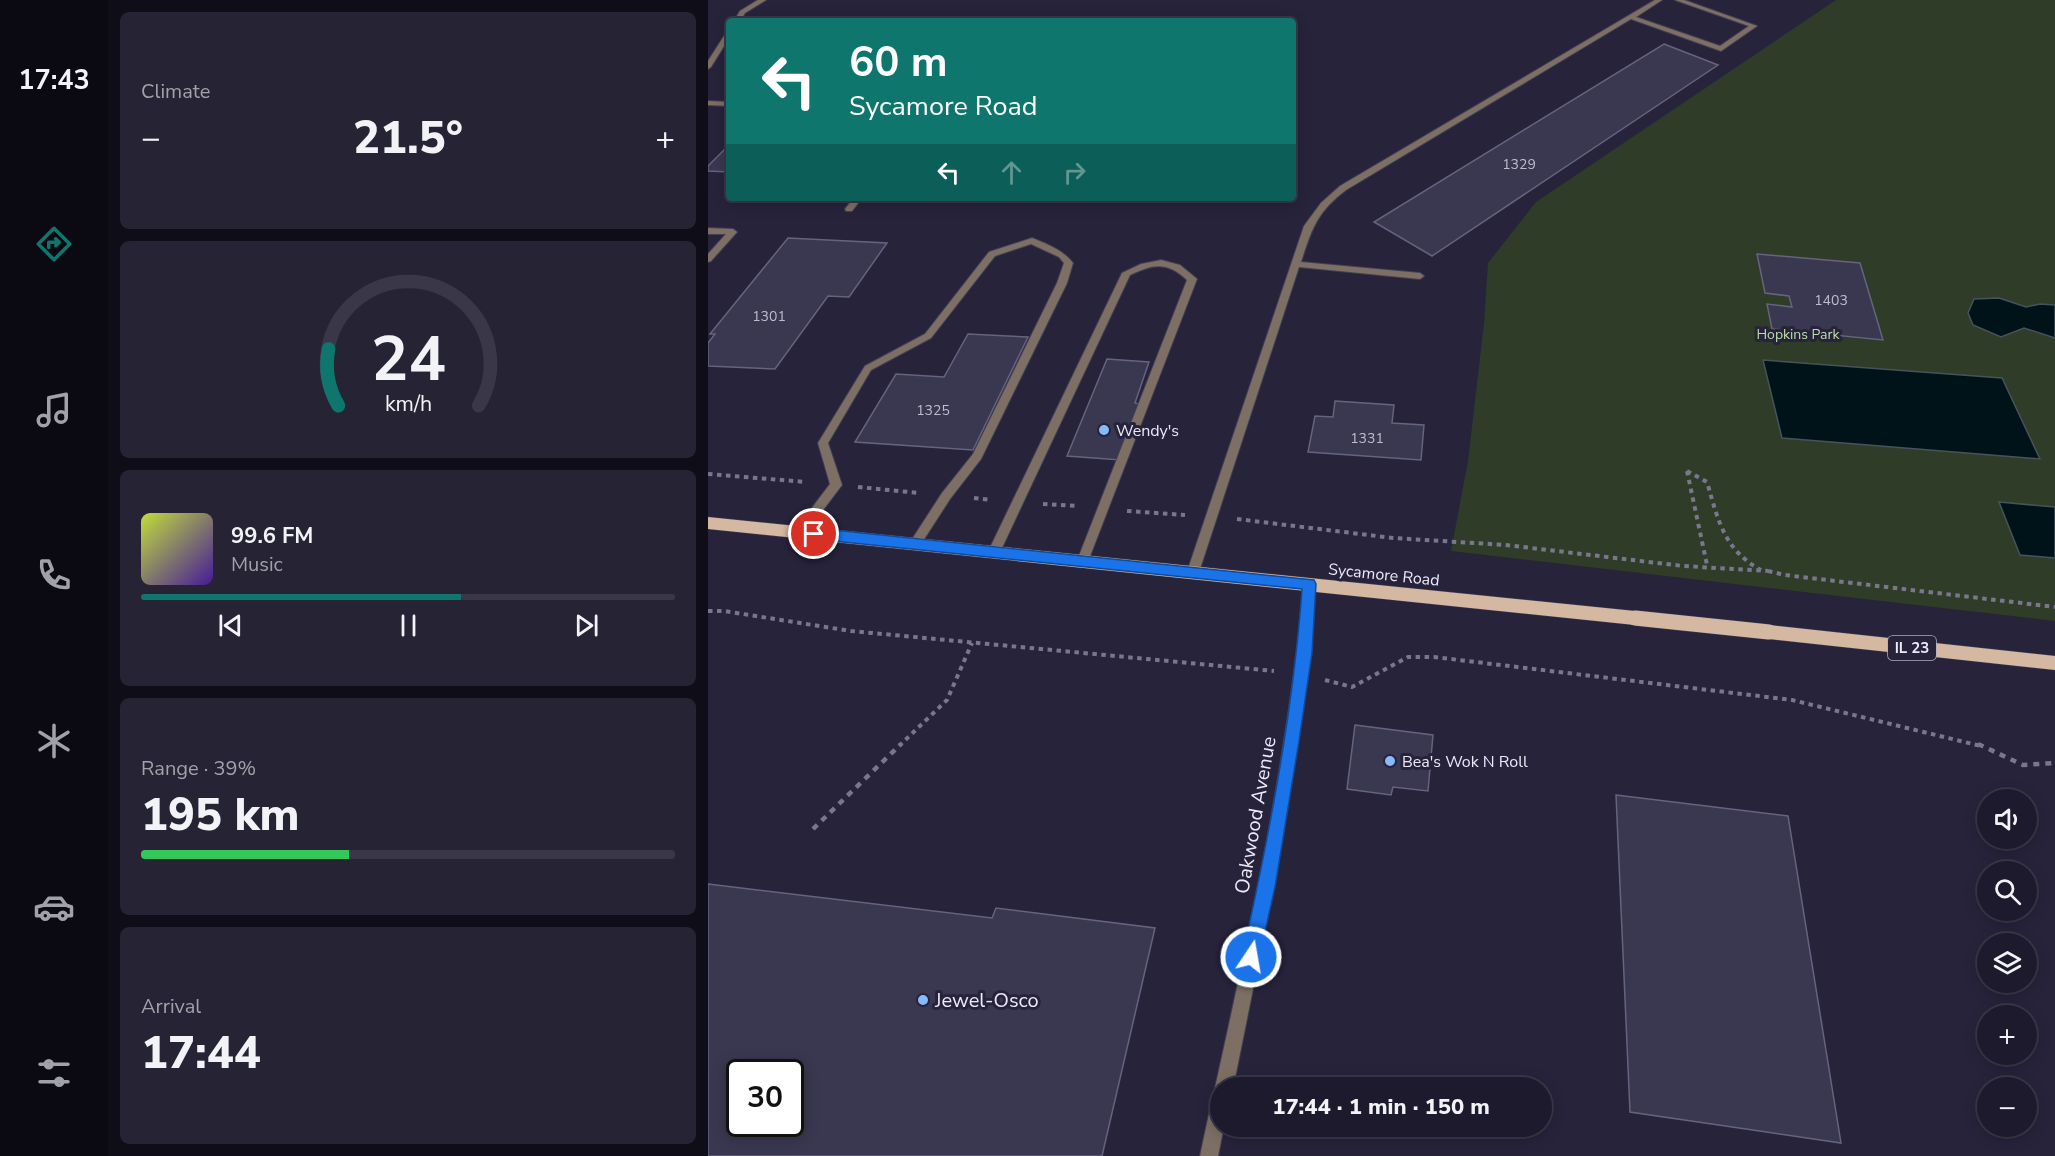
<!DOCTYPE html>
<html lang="en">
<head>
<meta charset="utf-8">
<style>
	body { margin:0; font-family:"Nunito Sans",sans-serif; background:#252334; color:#f1f3f6; height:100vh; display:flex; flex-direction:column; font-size:22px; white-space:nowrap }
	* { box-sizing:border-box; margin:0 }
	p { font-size:20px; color:#a0a1a9 }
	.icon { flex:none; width:33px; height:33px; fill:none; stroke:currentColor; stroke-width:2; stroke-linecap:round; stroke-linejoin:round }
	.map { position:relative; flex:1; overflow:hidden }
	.details { display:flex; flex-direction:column; gap:12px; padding:12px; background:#0f0e18; width:600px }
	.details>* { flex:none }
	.top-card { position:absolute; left:18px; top:18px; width:570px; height:183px; border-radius:6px; box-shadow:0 3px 15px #0003,0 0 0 2px #3a3848; background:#0f766e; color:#fff; overflow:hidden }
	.fabs { position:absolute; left:1269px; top:789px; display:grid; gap:12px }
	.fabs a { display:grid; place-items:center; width:60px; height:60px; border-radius:50%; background:#1c1a2c; box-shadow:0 3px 15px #0003,0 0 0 2px #3a3848; font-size:30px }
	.speed { position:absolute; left:18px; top:1059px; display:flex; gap:12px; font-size:30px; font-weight:700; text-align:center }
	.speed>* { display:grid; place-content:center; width:78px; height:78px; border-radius:50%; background:#1c1a2c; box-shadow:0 3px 15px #0003,0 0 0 2px #3a3848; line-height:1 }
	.speed .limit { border:3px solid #111; border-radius:9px; background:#fff; color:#111 }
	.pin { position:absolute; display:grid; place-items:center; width:51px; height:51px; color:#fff; margin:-26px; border:3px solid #fff; border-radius:50%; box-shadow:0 2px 6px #0007 }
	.me { position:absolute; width:66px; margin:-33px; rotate:12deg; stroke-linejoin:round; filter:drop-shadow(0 0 4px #0008) }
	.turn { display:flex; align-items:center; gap:21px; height:126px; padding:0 24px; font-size:27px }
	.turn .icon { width:78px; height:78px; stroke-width:2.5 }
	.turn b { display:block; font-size:42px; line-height:51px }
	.lanes { display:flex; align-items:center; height:57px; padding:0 24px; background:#0003; justify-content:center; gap:30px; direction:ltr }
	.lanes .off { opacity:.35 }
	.big { font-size:45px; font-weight:800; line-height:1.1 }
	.details .card { flex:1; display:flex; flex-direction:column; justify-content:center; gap:9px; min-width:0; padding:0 21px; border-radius:9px; background:#252334 }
	.details .dial { align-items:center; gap:0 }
	.dial svg { height:156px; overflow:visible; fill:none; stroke:#3a3848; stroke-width:7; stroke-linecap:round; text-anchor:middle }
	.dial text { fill:#f1f3f6; stroke:none }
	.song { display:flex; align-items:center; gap:18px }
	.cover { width:72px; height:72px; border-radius:9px; background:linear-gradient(135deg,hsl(70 70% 55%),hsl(260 70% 35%)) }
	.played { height:6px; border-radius:3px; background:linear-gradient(90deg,#0f766e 60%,#3a3848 60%) }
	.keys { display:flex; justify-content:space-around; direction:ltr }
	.heat { display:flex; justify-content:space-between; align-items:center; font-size:33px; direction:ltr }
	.charge { height:9px; border-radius:4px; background:linear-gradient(90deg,#34c759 39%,#3a3848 0) }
	.trip { position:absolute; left:502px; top:1077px; width:342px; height:60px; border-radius:30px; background:#1c1a2c; box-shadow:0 3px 15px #0003,0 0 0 2px #3a3848; font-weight:800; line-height:60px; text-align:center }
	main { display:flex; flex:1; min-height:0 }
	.dock { display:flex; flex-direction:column; width:108px; justify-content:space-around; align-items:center; background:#0b0a12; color:#a0a1a9 }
	.dock .icon { width:42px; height:42px }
	.dock .selected { color:#0f766e }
	.dock b { font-size:27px; color:#f1f3f6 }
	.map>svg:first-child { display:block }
	.green { fill:#2f3c28 }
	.water { fill:#001319; stroke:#46535c; stroke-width:1.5 }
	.building { fill:#3a3751; stroke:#66637e; stroke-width:1.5; fill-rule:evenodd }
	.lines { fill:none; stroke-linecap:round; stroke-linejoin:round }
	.service-casing { stroke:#423f56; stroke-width:2 }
	.minor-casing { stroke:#423f56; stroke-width:2 }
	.primary-casing { stroke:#423f56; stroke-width:1 }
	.path-far1 { stroke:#79778c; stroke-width:4; stroke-dasharray:4.5 4.5; stroke-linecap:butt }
	.path { stroke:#79778c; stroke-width:4.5; stroke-dasharray:6 6; stroke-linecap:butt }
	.service { fill:#7d6f64; fill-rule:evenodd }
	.minor { fill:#7d6f64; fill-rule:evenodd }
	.primary { fill:#d5b8a1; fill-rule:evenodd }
	.primary-bridge-casing { stroke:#423f56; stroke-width:16; stroke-linecap:butt }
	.primary-bridge { stroke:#d5b8a1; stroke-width:15 }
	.route { fill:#1a73e8; stroke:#114b97; stroke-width:1.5 }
	.poi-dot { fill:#86bbfb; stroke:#26233b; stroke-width:2 }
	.labels { text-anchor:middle; stroke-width:6; stroke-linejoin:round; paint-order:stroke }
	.number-label { font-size:14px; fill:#bfbcd0 }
	.far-park-label { font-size:14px; fill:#b8dea7; stroke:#26233b }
	.shield { fill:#26233b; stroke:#b0aec1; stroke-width:1.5 }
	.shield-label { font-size:15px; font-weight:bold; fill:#ebe9fa }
	.poi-label { font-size:16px; fill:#ebe9fa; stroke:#26233b; text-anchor:start }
	.street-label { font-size:16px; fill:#ebe9fa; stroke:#26233b }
	.near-street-label { font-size:20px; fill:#ebe9fa; stroke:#26233b }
	.near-poi-label { font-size:20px; fill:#ebe9fa; stroke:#26233b; text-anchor:start }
</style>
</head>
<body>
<main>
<nav class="dock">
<b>17:43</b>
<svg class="icon selected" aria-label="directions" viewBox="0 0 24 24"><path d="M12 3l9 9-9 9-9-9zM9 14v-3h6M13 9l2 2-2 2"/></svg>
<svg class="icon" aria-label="music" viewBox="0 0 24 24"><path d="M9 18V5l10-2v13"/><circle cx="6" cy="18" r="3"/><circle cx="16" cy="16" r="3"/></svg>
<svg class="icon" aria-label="phone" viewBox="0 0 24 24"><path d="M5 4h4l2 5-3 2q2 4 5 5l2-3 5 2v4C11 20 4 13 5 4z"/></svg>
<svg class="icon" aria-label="climate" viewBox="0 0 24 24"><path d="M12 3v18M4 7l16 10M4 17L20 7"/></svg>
<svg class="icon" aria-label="car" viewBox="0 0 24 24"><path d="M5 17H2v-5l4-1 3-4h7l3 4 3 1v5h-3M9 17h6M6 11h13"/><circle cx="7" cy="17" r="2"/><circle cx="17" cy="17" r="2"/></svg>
<svg class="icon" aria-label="filters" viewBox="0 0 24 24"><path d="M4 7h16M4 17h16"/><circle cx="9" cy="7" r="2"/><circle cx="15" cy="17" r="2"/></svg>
</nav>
<section class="details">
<div class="card"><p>Climate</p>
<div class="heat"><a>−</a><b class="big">21.5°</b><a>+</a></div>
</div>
<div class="card dial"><svg viewBox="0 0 100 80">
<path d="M14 69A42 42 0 1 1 86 69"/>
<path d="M14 69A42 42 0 0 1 9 40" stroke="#0f766e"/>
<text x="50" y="56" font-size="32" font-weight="700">24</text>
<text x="50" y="72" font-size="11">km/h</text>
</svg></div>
<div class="card">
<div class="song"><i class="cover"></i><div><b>99.6 FM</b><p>Music</p></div></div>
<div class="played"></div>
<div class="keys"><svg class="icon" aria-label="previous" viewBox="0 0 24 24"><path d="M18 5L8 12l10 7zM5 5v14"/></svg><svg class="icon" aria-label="pause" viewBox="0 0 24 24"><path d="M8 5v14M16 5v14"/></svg><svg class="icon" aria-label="next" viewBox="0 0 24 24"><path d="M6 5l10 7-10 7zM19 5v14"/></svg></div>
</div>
<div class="card"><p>Range · 39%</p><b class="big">195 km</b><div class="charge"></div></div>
<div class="card"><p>Arrival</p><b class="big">17:44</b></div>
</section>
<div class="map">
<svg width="1347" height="1156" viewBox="0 0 1347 1156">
	<rect width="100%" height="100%" fill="#26233b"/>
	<polygon class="green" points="1128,0 1347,0 1347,621 743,551 760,461 776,323 780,263 828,202"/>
	<g class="water">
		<polygon points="1291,298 1318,307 1332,304 1347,305 1347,338 1316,328 1293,337 1265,325 1260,313 1266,299"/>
		<polygon points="1055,360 1294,378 1332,459 1074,438"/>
		<polygon points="1291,502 1347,507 1347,558 1312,555"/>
	</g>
	<g class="building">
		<polygon points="956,44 1010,65 724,256 666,222"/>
		<polygon points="21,145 21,172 0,171 0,166"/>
		<polygon points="80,238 179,243 141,297 120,296 67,369 0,366 0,343 7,334 2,334"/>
		<polygon points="1049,254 1152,263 1175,340 1064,329 1059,304 1084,307 1081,296 1057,293"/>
		<polygon points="260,334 320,337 265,450 147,442 188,374 236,377"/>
		<polygon points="399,359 441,362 427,403 432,404 413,460 359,456"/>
		<polygon points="627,401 686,405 684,423 716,425 713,460 600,452 607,416 625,417"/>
		<polygon points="647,725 725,735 720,791 685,787 683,795 639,789"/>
		<polygon points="908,795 1080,816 1133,1143 922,1112"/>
		<path d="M0,884L284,918L288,908L447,928L394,1156H0ZM32,1072H82V1124H32Z"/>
	</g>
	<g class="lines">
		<defs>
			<g id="service">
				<polygon points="50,0 58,0 37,13 32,21 26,21 32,11"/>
				<path d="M947,0H954L928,17L1012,46L1041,26L967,0H976L1049,26L1013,51L923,19L638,190C609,212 604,228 593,262L712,273L716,276L712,279L591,267L491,572L489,576H481L479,572L596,226L613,203L632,186Z"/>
				<polygon points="21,31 21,38 3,67 0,69 0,61 18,33"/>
				<polygon points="0,101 21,102 21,106 0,105"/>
				<polygon points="146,198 154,198 144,211 138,211 137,209"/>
				<polygon points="0,228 25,229 29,232 3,261 0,262 0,254 18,234 0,234"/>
				<path d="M324,238C339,244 355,250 365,263L359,283L273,459L242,499L211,547H203L201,544L234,493L265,454L349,283L356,263L351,257L323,244L287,256L223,338L163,370L120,443L134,485L96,535H88L86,532L88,529L122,484L110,443L157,366L217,334L281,252Z"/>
				<path d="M453,260L472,265L489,279L379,564H371L369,561L479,280C459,261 445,264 422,275L292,552L290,555H282L280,552L414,273L433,264Z"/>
			</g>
			<path id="minor" d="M602,579L606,580L608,584C594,754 559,920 525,1088H513V1126H516L510,1156H492L504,1100L509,1093L507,1088C544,921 580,755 596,584L598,580Z"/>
			<g id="primary">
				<polygon points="0,517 927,611 932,613 935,618 932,623 927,625 0,529"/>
				<polygon points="1061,625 1347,656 1347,670 1061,639 1055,637 1053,632 1055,627"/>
			</g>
		</defs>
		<use href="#service" class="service-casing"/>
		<use href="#minor" class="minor-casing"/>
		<use href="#primary" class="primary-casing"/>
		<g class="path-far1">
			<path d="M979,471L999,482C1010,520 1016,550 1053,570"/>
			<polyline points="979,471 999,565"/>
			<polyline points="0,474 98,482"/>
			<polyline points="150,487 211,493"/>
			<polyline points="266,498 283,500"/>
			<polyline points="335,504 369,506"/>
			<polyline points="419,511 477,515"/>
			<polyline points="529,519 685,538 798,545 975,566 1060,571"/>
			<polyline points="1060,571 1077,575 1347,607"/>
			<polyline points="0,611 16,611 143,631 566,671"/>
			<polyline points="617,680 644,687 700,657 726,657 1084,700 1273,746"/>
			<polyline points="191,746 239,700 264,643"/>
		</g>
		<g class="path">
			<polyline points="1270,744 1315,765 1347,763"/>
			<polyline points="105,829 193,744"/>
		</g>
		<use href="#service" class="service"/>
		<use href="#minor" class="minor"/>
		<use href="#primary" class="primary"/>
		<defs>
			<polyline id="primary-bridge" points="927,618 1061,632"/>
		</defs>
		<use href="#primary-bridge" class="primary-bridge-casing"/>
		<use href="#primary-bridge" class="primary-bridge"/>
	</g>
	<path class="route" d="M106,528L606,580L608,584L604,653L591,741L567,887L550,963L543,966L537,963L534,957C561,836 585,713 594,589L106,539L100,534Z"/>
	<g class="poi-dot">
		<circle cx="396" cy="430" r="6"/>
		<circle cx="682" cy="761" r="6"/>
		<circle cx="215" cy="1000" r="6"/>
	</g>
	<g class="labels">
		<g class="number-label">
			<text x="811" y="169">1329</text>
			<text x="1123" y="305">1403</text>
			<text x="61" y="321">1301</text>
			<text x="225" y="415">1325</text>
			<text x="659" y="443">1331</text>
		</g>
		<g class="far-park-label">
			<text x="1090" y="339">Hopkins Park</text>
		</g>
		<rect class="shield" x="1180" y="636" width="48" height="24" rx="4.5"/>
		<g class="shield-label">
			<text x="1204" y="653">IL 23</text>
		</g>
		<g class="poi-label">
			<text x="408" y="436">Wendy's</text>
			<text x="694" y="767">Bea's Wok N Roll</text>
		</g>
		<g class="street-label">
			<text transform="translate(676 574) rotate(6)" y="6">Sycamore Road</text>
		</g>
		<g class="near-street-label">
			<text transform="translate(547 815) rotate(-80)" y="7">Oakwood Avenue</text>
		</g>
		<g class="near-poi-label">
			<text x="227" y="1007">Jewel-Osco</text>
		</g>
	</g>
</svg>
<div class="fabs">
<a><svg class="icon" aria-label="sound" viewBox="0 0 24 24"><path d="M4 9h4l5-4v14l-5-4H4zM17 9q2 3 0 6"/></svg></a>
<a><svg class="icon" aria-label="search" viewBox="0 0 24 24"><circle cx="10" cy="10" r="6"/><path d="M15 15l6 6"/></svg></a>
<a><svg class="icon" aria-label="layers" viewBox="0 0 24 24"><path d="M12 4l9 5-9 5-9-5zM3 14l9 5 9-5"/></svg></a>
<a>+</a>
<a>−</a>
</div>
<div class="speed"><div class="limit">30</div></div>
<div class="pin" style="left:106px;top:534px;background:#d93025"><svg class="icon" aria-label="arrive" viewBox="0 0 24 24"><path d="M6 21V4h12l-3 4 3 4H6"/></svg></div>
<svg class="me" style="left:543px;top:957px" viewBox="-20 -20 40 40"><circle r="17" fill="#1a73e8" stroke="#fff" stroke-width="3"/><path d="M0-11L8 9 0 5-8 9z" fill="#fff"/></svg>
<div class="trip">17:44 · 1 min · 150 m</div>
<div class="top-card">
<div class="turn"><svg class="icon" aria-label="left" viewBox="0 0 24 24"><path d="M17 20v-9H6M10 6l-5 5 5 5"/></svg><div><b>60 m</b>Sycamore Road</div></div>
<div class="lanes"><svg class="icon" aria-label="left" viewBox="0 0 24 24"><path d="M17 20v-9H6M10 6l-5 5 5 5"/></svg><svg class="icon off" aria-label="ahead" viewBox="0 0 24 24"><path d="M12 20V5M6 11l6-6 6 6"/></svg><svg class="icon off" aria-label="right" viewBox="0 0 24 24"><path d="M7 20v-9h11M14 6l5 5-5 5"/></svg></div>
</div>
</div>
</main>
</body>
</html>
